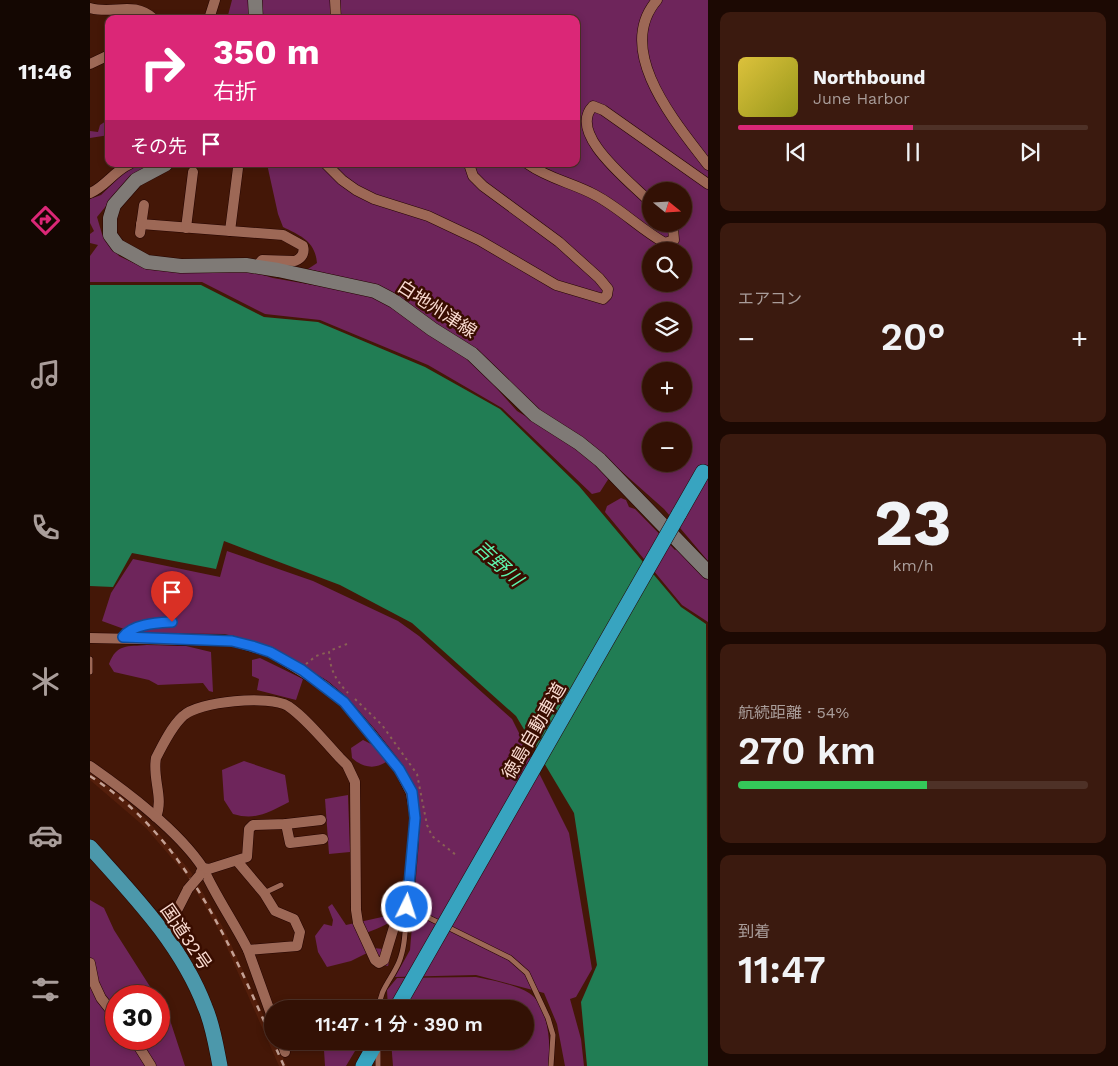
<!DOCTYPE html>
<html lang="ja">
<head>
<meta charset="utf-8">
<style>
	body { margin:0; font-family:"Work Sans","Noto Sans JP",sans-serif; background:#3b1a0f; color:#f1f3f6; height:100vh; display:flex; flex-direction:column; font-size:19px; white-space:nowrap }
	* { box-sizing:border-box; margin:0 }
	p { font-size:16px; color:#a99d9a }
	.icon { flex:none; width:28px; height:28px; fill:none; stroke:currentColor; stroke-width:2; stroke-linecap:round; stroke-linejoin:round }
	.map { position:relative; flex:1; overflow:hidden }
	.panel { display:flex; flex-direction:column; gap:12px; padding:12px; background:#1c0903; width:410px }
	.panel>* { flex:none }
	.top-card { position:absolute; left:15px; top:15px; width:475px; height:152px; border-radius:10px; box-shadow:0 2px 8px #0003,0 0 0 1px #4e3127; background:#db2777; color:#fff; overflow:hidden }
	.needle { width:32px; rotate:108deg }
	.tools { position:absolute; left:552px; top:182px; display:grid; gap:10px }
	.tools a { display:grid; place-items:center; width:50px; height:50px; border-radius:50%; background:#331105; box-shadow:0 2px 8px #0003,0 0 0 1px #4e3127; font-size:25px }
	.speed { position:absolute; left:15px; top:985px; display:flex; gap:10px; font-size:25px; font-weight:700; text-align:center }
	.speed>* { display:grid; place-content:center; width:65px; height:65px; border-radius:50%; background:#331105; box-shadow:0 2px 8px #0003,0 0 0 1px #4e3127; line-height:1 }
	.speed .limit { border:8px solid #d22; background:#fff; color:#111 }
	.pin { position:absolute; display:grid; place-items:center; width:42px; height:42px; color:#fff; margin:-51px -21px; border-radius:50% 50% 50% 0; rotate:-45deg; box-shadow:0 0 5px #0007 }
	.pin .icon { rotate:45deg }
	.me { position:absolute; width:55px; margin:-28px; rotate:4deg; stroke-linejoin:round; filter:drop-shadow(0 0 4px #0008) }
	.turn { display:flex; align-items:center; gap:18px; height:105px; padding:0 25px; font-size:22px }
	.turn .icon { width:65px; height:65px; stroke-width:2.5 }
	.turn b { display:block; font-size:35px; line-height:42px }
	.then { display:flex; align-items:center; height:48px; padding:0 25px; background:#0003; gap:10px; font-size:19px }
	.big { font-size:38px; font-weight:600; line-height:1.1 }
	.panel .widget { flex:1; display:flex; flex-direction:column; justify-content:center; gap:8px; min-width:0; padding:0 18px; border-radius:10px; background:#3b1a0f }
	.panel .dial { align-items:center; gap:0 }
	.dial b { font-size:65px; line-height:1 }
	.song { display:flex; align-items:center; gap:15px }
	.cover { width:60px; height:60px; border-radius:8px; background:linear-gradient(135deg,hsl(50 70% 55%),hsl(60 70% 35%)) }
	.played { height:5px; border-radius:2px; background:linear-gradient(90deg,#db2777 50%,#4e3127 50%) }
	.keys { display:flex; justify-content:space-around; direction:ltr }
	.heat { display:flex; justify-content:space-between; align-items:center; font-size:28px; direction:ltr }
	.charge { height:8px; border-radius:4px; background:linear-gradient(90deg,#34c759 54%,#4e3127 0) }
	.trip { position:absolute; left:174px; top:1000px; width:270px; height:50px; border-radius:25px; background:#331105; box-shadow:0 2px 8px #0003,0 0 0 1px #4e3127; font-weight:600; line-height:50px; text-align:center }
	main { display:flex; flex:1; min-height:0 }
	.tab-bar { display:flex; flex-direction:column; width:90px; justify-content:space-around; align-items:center; background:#140702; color:#a99d9a }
	.tab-bar .icon { width:35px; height:35px }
	.tab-bar .selected { color:#db2777 }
	.tab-bar b { font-size:22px; color:#f1f3f6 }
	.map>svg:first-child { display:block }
	.built { fill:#531e0b }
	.green { fill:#6e255b; fill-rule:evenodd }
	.water { fill:#217d54 }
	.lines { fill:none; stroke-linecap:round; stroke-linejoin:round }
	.service-casing { stroke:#240400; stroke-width:6 }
	.minor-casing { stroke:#240400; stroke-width:11 }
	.secondary-casing { stroke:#240400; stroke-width:15 }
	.trunk-casing { stroke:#240400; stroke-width:16 }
	.motorway-casing { stroke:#240400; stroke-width:16 }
	.path { stroke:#896154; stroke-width:2; stroke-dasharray:2.5 4; stroke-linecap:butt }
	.service { stroke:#9d6856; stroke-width:5 }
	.minor { stroke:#9d6856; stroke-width:10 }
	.secondary { stroke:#7f7a76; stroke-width:14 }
	.trunk { stroke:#4c98ab; stroke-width:15 }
	.motorway { stroke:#38a4c0; stroke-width:15 }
	.rail { stroke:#c4a195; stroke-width:2.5; stroke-dasharray:6 6; stroke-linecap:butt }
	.minor-bridge-casing { stroke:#240400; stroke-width:11; stroke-linecap:butt }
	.motorway-bridge-casing { stroke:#240400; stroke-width:16; stroke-linecap:butt }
	.minor-bridge { stroke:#9d6856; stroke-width:10 }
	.motorway-bridge { stroke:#38a4c0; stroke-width:15 }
	.route-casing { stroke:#114b97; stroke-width:12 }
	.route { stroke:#1a73e8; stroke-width:9 }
	.labels { text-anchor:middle; stroke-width:5; stroke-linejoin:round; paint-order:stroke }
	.street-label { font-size:18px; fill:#fadbd1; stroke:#390d00 }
	.water-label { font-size:19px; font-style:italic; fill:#5ef4ad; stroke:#390d00 }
</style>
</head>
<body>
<main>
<nav class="tab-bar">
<b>11:46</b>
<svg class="icon selected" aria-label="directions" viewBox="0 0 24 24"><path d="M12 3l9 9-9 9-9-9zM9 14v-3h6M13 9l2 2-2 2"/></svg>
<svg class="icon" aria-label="music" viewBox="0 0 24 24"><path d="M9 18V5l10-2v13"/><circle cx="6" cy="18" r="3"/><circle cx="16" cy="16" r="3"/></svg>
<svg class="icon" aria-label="phone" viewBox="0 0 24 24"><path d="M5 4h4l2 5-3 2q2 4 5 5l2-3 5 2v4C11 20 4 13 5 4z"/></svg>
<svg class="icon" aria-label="climate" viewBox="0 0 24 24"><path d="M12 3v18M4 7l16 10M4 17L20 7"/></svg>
<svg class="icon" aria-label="car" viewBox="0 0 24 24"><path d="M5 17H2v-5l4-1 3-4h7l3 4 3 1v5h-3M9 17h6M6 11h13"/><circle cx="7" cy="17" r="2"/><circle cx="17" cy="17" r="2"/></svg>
<svg class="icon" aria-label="filters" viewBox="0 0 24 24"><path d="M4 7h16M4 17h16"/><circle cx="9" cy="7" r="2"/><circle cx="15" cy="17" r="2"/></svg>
</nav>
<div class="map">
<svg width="618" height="1066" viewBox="0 0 618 1066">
	<rect width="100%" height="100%" fill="#441707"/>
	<polygon class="built" points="0,772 35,799 60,823 101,872 135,931 182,1035 182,1041 185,1041 197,1066 189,1066 131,934 97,876 56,828 0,780"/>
	<g class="green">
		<path d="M142,0H618V561L574,509L495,439L433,400L406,368L388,352L288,286L218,269L227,263C225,241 211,236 193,227L188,214L177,164H486V19H137ZM561,191H594V224H561ZM561,251H594V284H561ZM561,311H594V344H561ZM561,371H594V404H561ZM561,431H594V464H561Z"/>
		<polygon points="19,119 19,135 0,138 0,131 8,132 10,125"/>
		<polygon points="43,164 52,164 53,169 39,178 7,217 12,234 29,256 50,266 163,272 183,278 286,296 377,355 427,411 487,447 519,478 510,492 502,494 412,408 338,365 230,320 175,314 112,282 0,282 0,256 8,245 0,243 0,234 4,231 0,223 0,199 11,195"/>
		<polygon points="531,498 536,500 539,507 545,509 585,550 589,547 618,579 618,622 592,605 515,512 517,506"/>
		<polygon points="137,551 223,581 308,621 329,636 422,719 479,833 502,969 486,997 480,999 491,1039 494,1066 475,1066 467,1024 454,993 386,975 305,977 320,950 329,841 323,789 228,677 179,646 135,634 45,633 12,621 21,593 43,559 130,577"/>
		<path d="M57,645L96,646L121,652L123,692L119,691L113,683L68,685L59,680L24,672L19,664C27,643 37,647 57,645Z"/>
		<polygon points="170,658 213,679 206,700 167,690 169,679 162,676 162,660"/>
		<path d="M273,740L285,746L296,762C284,770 272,767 262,758L261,748Z"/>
		<path d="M154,761L195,775L199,802C179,812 166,821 143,814L134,800L132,770Z"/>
		<polygon points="258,795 260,852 239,854 235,799"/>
		<polygon points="0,900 14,908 24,930 66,996 26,996 26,1039 69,1039 69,1000 78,1014 95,1066 0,1066"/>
		<path d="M242,904L256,925L301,915L302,920C294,928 279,930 269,937L284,948L302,950L298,966L282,964L277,953L261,961L237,967L228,952L225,936L234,924L242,926L243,920L238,907Z"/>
		<path d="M386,977C401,980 427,985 439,993C458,1004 462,1047 458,1066H303L301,1041H435V1009H298L297,990L307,978Z"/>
		<polygon points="240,1041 271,1041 256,1066 235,1066 234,1050"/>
	</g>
	<polygon class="water" points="0,285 111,285 174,317 228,322 335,367 410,409 489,486 591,607 616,624 618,1066 497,1066 491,1002 507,965 484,813 426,716 322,623 250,585 134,541 126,569 42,553 23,587 0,586"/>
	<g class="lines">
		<defs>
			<g id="service">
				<path d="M33,637C43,624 66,623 82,622"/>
				<polyline points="0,659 0,672"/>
				<polyline points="174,893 191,885"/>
				<path d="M289,1009C289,990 302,979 309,962C316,945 315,925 317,907L420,958L437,973L458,1018L463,1035L461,1066"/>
				<polyline points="288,1066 288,1049"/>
			</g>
			<g id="minor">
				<polyline points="245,0 246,19"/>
				<path d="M567,0C523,51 587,124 618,165"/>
				<path d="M0,8C24,15 43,0 64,19"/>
				<polyline points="119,19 125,0"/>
				<polyline points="0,64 19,55"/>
				<polyline points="236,164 252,180 266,190 284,199 338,216 389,240 466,285 513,299 517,295 518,289 509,278 469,242 393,186 383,176 379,164"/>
				<path d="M438,164C459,179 483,183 505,195C530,208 550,229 575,243L584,240L583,228L579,224"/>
				<path d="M0,193C15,187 24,171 40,164"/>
				<path d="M561,203C543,184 476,134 503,106L513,110L618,184"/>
				<path d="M51,224L193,235L213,246C215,253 212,258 205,261L172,260L166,267"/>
				<polyline points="96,228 103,172"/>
				<polyline points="140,231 148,168"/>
				<polyline points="50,233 54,205"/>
				<path d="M0,638L142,641L180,652L235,686L254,702L280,732L309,769L321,793L325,818L317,907L307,917L294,960L289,963L285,960L268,923L266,910L265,782L257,765L250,758C234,741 217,719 198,706C180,695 108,701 93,716C82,726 73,744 66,758C62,778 74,798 66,817"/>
				<path d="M0,766C37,792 88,830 113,868L110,874"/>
				<polyline points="196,824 200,843 233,839"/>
				<path d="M113,868C126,897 144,922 158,950L207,946L210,932L204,919L185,911L174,893L147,861"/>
				<polyline points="113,868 119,869 157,857 159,829 163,825 196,824 231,820"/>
				<polyline points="75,934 98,889"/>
				<polyline points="158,950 182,1017"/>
				<polyline points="0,963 4,983 11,998 26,1017"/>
				<polyline points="44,1039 61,1066"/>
				<polyline points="192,1041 195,1052"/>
			</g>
			<g id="secondary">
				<polyline points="165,0 166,19"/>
				<polyline points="76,164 46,180 24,205 20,218 20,235 28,246 57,262 91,266 156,265 188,270 285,291 304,301 342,329 382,354 445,415 489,443 510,460 618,572"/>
			</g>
			<path id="trunk" d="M0,847C44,896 91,944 115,1007C123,1025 126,1046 130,1066"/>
			<g id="motorway">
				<polyline points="589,514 613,472"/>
				<polyline points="273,1066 287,1041"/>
			</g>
		</defs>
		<use href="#service" class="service-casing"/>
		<use href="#minor" class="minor-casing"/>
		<use href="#secondary" class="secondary-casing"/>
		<use href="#trunk" class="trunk-casing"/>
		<use href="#motorway" class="motorway-casing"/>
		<g class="path">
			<path d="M257,644L239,651C240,670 245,679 258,693"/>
			<polyline points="216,664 226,656 238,652"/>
			<polyline points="265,699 292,725 327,774 337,825 342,836 366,855"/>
		</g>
		<use href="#service" class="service"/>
		<use href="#minor" class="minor"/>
		<use href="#secondary" class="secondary"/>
		<use href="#trunk" class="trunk"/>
		<use href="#motorway" class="motorway"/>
		<path class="rail" d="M0,776C103,842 146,960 194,1066"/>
		<defs>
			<polyline id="minor-bridge" points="98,889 110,875"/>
			<polyline id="motorway-bridge" points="306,1009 589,514"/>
		</defs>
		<use href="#minor-bridge" class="minor-bridge-casing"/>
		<use href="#motorway-bridge" class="motorway-bridge-casing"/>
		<use href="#minor-bridge" class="minor-bridge"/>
		<use href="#motorway-bridge" class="motorway-bridge"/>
	</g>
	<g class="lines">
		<defs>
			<path id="route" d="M82,622C66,623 43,624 33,637L142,641L162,646L180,652L212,670L254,702L309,769L322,792L325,818L317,907"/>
		</defs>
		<use href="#route" class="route-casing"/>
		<use href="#route" class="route"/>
	</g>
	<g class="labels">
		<g class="street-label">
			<text transform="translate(347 309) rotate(33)" y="6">白地州津線</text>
			<text transform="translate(444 731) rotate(-60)" y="6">徳島自動車道</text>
			<text transform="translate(96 937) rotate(56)" y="6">国道32号</text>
		</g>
		<g class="water-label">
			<text transform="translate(409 563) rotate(43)" y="7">吉野川</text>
		</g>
	</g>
</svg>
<div class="tools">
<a><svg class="needle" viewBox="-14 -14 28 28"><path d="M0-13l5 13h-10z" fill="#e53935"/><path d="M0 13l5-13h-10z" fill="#a99d9a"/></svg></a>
<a><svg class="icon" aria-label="search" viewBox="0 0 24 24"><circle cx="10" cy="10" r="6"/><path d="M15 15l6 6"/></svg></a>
<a><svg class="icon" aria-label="layers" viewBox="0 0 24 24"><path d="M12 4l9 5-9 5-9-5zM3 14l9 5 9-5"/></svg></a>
<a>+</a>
<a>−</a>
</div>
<div class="speed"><div class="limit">30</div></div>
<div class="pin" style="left:82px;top:622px;background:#d93025"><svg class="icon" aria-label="arrive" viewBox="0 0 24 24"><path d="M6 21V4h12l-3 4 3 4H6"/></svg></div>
<svg class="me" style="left:317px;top:907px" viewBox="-20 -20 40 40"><circle r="17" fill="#1a73e8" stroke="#fff" stroke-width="3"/><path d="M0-11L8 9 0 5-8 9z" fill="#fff"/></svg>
<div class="trip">11:47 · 1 分 · 390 m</div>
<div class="top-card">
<div class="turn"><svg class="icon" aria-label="right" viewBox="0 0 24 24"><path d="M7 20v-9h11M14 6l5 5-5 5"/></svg><div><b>350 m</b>右折</div></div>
<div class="then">その先<svg class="icon" aria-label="arrive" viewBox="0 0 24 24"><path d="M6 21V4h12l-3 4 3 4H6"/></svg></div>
</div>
</div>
<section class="panel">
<div class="widget">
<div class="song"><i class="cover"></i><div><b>Northbound</b><p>June Harbor</p></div></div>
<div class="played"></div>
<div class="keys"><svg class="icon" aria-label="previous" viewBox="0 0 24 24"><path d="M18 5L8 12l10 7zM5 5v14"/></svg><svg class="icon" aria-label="pause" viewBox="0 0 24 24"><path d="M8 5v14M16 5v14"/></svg><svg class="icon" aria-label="next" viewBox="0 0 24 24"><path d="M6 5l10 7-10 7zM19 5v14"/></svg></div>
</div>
<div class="widget"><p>エアコン</p>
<div class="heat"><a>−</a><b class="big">20°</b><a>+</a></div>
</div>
<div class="widget dial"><b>23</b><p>km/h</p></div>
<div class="widget"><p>航続距離 · 54%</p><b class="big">270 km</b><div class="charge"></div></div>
<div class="widget"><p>到着</p><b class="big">11:47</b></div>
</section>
</main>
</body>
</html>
